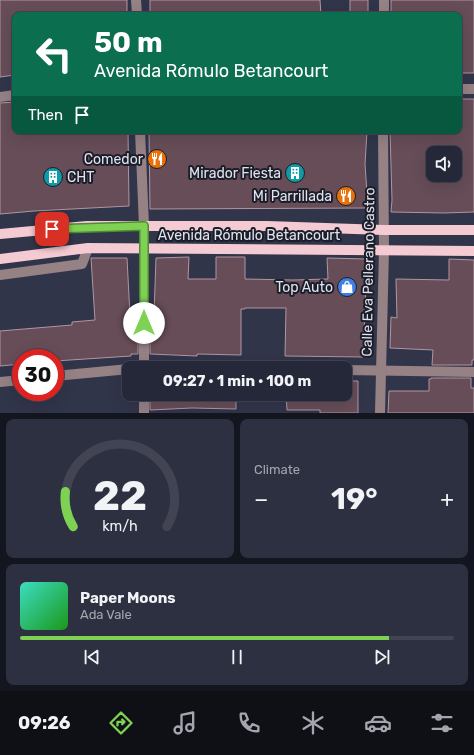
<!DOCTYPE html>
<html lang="en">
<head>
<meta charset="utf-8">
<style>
	body { margin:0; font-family:Rubik,sans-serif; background:#2d3040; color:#f1f3f6; height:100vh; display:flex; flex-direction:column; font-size:15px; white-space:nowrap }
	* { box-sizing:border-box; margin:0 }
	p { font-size:13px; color:#a3a6ae }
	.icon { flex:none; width:22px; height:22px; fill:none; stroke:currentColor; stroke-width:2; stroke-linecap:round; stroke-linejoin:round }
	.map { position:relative; height:413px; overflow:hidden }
	.panel { display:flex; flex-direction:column; gap:6px; padding:6px; background:#14161f; flex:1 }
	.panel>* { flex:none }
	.guide { position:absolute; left:12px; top:12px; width:450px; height:122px; border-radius:8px; box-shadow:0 4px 16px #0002,0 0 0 1px #424453; background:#0b6e4f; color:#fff; overflow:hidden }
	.buttons { position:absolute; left:426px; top:146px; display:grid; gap:8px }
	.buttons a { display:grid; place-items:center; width:36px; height:36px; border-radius:8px; background:#252838; box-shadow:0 4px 16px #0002,0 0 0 1px #424453; font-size:20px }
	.speed { position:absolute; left:12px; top:349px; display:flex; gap:8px; font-size:20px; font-weight:700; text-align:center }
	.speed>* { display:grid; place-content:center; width:52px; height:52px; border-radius:50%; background:#252838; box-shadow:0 4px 16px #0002,0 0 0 1px #424453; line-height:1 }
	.speed .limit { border:6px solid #d22; background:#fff; color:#111 }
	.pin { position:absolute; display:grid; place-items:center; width:34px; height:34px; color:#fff; margin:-17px; border-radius:8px; box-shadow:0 2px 6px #0006 }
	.me { position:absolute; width:44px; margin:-22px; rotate:0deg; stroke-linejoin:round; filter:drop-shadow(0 0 3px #0008) }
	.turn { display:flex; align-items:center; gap:14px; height:84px; padding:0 16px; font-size:18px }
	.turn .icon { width:52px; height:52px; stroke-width:2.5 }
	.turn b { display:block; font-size:28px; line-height:34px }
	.then { display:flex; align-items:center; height:38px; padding:0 16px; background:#0003; gap:8px; font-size:15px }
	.big { font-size:30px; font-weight:700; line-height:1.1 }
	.panel .widget { flex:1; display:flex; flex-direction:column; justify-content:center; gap:6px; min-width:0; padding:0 14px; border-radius:8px; background:#2d3040 }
	.panel .dial { align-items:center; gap:0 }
	.dial svg { height:104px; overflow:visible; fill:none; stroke:#424453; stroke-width:7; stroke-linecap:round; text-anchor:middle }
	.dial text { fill:#f1f3f6; stroke:none }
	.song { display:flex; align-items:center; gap:12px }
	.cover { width:48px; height:48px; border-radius:6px; background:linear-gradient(135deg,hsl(170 70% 55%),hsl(120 70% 35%)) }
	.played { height:4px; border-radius:2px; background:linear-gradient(90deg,#7ed153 85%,#424453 85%) }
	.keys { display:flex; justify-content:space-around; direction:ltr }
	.heat { display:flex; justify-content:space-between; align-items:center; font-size:22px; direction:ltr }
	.panel .tiles { flex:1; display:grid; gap:6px; grid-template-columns:1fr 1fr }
	.widget:last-child { grid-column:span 2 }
	.trip { position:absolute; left:122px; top:361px; width:230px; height:40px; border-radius:8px; background:#252838; box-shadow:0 4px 16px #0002,0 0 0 1px #424453; font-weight:700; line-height:40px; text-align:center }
	.dock { display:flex; height:64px; justify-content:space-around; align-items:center; background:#0f1016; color:#a3a6ae }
	.dock .icon { width:28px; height:28px }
	.dock .selected { color:#7ed153 }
	.dock b { font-size:18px; color:#f1f3f6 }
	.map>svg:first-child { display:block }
	.building { fill:#664d58; stroke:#b295a2; fill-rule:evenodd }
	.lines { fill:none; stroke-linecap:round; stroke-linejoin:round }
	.minor { stroke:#968185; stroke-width:10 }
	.major { stroke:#f5cbd3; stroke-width:10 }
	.route-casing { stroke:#528836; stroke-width:10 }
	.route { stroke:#7ed153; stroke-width:7 }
	.labels { text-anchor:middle; stroke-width:4; stroke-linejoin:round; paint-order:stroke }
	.poi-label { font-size:14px; fill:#dfe2f0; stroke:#1b1d27; text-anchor:end }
	.street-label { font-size:14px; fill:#dfe2f0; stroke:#1b1d27 }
</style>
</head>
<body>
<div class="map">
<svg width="474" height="413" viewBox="0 0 474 413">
	<rect width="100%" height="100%" fill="#31354a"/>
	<g class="building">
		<polygon points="0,0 127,0 127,15 15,15 15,75 0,77"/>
		<polygon points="150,0 320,0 321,15 150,15"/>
		<rect x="350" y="0" width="18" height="15"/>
		<polygon points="391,0 474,0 474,73 459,73 459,15 391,15"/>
		<path d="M459,99H474V212L444,213L391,212L392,200L390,131H459ZM433,153H455V175H433Z"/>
		<polygon points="15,102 15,131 128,131 129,206 34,211 0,214 0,103"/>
		<polygon points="149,131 367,131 365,164 368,208 150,209"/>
		<polygon points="189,257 188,279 216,279 216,257 245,257 245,279 293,280 328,279 327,258 367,259 363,357 285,356 286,308 245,308 245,309 241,309 241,355 197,354 197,356 150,354 150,314 154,314 156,258"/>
		<polygon points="91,258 127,258 130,316 138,316 138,354 131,354 131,356 55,361 55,358 21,358 21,364 0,366 0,331 72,325 72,322 95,320"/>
		<polygon points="449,259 474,260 474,360 472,360 472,365 432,365 433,350 390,348 391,317 397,318 396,279 449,280"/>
		<polygon points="431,378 471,378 471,388 474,388 474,413 388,413 389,391 429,391 429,379 431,379"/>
		<polygon points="345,381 358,381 358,413 320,413 320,410 287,410 286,394 345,394"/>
		<polygon points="150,394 236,394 236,409 192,408 150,410"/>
	</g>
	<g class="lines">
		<g class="minor">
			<polyline points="136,0 137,15"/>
			<polyline points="384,15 384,0"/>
			<polyline points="459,89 474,89"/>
			<polyline points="0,97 15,95"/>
			<polyline points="140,131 144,226 144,368"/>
			<polyline points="0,275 82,264 88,248"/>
			<polyline points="345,370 474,372"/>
			<polyline points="55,376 129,369"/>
			<polyline points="0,382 21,380"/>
			<polyline points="144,413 144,394"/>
			<polyline points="380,413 384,250 383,131"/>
		</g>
		<g class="major">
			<polyline points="0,234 87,226 267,226 384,230 474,230"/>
			<polyline points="0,259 88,248 474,251"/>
		</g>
	</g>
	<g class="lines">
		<defs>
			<polyline id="route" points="52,229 144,226 144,323"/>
		</defs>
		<use href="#route" class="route-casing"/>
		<use href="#route" class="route"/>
	</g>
	<defs>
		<symbol id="restaurant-disc" viewBox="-11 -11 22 22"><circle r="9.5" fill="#e8710a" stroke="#1b1d27"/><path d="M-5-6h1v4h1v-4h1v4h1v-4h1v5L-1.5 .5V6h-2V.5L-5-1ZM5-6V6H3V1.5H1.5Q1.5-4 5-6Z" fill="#fff"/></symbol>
		<symbol id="building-disc" viewBox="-11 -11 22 22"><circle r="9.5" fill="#0f9aa8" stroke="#1b1d27"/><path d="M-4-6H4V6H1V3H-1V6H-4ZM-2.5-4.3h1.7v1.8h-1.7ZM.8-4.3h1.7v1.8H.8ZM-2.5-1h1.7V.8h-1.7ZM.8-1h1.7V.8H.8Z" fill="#fff"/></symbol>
		<symbol id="shop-disc" viewBox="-11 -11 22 22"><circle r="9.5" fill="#3f7fe0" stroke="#1b1d27"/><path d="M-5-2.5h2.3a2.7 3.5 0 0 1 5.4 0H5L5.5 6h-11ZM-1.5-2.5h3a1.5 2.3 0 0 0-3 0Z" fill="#fff"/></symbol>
	</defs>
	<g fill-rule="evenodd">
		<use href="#restaurant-disc" x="146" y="148" width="22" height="22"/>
		<use href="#building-disc" x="284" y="162" width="22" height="22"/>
		<use href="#building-disc" x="42" y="166" width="22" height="22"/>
		<use href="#restaurant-disc" x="335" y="185" width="22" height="22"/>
		<use href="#shop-disc" x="336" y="276" width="22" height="22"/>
	</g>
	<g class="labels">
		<g class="poi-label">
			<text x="143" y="164">Comedor</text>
			<text x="281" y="178">Mirador Fiesta</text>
			<text x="67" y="182" text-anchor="start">CHT</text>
			<text x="332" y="201">Mi Parrillada</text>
			<text x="333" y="292">Top Auto</text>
		</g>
		<g class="street-label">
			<text x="249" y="240">Avenida Rómulo Betancourt</text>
			<text transform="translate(368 272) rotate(-89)" y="5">Calle Eva Pellerano Castro</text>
		</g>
	</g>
</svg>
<div class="buttons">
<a><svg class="icon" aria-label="sound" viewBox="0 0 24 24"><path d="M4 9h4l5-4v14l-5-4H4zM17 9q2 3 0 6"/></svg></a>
</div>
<div class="speed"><div class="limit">30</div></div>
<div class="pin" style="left:52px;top:229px;background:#d93025"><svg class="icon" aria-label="arrive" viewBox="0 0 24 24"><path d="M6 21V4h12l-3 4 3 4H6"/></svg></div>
<svg class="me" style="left:144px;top:323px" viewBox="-20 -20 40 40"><circle r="19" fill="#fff"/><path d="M0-13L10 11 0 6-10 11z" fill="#7ed153"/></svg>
<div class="trip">09:27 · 1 min · 100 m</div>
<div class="guide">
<div class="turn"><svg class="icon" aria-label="left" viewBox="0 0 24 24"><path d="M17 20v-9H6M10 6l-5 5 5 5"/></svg><div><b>50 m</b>Avenida Rómulo Betancourt</div></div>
<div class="then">Then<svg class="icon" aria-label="arrive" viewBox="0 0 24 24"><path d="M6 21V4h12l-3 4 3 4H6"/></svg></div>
</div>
</div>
<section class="panel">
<div class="tiles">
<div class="widget dial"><svg viewBox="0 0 100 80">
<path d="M14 69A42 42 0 1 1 86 69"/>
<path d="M14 69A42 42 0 0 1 8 42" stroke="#7ed153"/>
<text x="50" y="56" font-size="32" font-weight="700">22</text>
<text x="50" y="72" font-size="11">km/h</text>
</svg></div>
<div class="widget"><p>Climate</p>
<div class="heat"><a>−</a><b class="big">19°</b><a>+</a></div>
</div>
<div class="widget">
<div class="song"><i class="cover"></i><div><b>Paper Moons</b><p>Ada Vale</p></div></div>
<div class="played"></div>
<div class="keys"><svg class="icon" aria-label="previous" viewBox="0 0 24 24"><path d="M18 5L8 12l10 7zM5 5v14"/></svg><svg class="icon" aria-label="pause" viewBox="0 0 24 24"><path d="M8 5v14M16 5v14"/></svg><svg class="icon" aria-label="next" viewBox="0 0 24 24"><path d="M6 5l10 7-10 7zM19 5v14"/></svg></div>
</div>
</div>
</section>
<nav class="dock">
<b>09:26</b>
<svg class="icon selected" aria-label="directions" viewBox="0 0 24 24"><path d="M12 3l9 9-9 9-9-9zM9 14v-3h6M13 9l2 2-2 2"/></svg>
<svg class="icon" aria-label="music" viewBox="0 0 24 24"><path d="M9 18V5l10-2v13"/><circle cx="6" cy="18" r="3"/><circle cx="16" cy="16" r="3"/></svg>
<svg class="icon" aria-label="phone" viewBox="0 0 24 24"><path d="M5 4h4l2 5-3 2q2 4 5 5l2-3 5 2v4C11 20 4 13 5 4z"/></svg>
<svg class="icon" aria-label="climate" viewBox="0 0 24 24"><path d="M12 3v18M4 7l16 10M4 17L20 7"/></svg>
<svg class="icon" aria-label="car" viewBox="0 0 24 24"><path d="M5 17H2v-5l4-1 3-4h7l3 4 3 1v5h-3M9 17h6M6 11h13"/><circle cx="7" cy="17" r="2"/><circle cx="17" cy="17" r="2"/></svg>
<svg class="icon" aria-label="filters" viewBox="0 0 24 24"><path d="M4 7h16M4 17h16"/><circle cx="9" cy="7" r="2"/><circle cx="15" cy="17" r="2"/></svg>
</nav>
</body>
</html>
